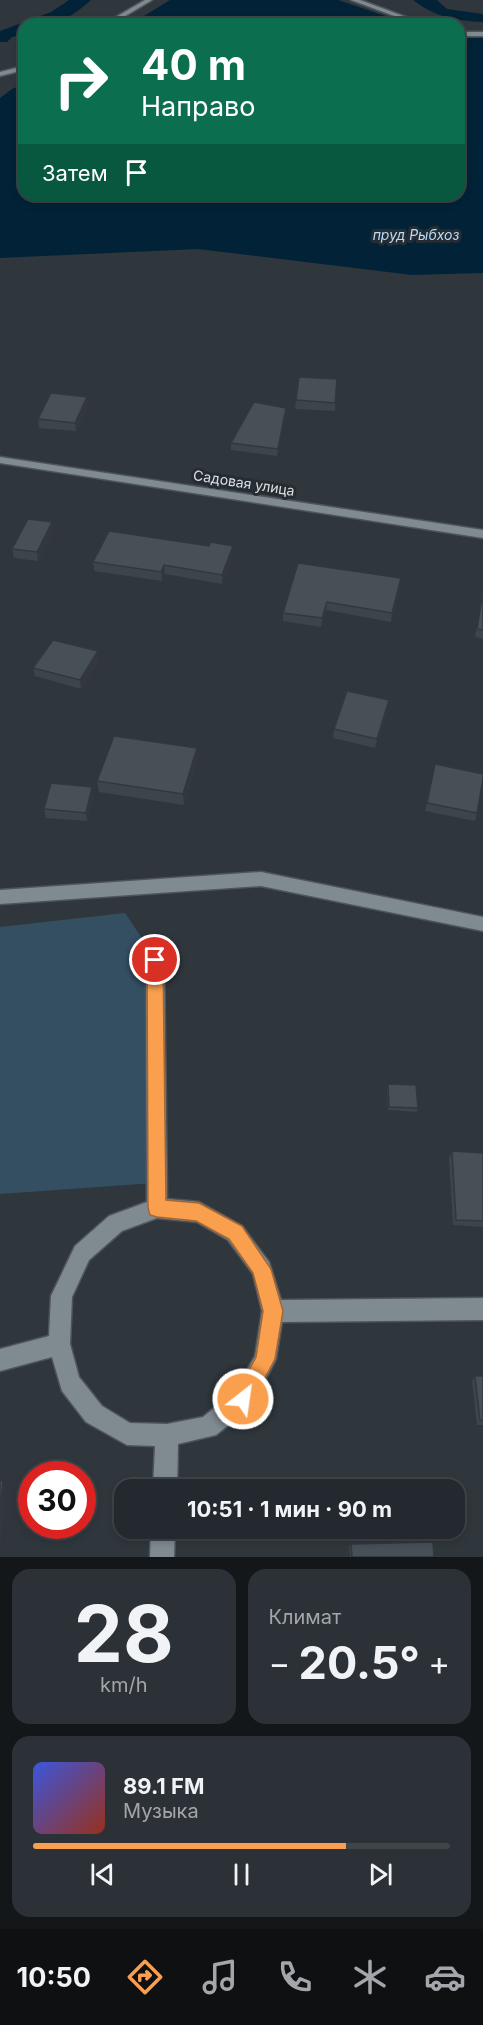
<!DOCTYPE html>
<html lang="ru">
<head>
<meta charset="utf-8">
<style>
	body { margin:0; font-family:Inter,sans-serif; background:#2b3136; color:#f1f3f6; height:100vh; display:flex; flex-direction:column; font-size:22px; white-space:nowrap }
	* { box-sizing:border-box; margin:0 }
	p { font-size:20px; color:#a3a6aa }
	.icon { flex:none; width:33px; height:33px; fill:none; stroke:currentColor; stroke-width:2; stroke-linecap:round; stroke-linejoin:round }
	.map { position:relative; height:1557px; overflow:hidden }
	.panel { display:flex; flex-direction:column; gap:12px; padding:12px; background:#131719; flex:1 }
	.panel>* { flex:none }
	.guide { position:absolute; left:18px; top:18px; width:447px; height:183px; border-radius:18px; box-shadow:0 3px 9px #0003,0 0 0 2px #40454a; background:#0b6e4f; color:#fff; overflow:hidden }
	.speed { position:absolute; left:18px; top:1461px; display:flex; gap:12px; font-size:30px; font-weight:700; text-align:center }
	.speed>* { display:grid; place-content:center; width:78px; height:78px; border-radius:50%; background:#23292e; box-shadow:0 3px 9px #0003,0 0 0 2px #40454a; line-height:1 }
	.speed .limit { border:9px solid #d22; background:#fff; color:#111 }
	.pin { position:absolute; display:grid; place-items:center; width:51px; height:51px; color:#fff; margin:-26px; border:3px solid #fff; border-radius:50%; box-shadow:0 2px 6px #0007 }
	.me { position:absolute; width:66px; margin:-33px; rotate:30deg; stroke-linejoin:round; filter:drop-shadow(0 0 4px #0008) }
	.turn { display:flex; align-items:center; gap:21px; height:126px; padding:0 24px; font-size:27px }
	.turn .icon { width:78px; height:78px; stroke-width:2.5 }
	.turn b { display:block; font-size:42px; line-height:51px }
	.then { display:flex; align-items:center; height:57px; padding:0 24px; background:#0003; gap:12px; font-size:22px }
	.big { font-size:45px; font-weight:700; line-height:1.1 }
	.panel .tile { flex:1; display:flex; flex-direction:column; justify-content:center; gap:9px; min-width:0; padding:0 21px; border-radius:18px; background:#2b3136 }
	.panel .dial { align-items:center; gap:0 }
	.dial b { font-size:78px; line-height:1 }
	.song { display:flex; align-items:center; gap:18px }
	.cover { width:72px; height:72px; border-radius:9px; background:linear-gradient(135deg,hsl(230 70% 55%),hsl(10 70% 35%)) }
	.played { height:6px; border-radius:3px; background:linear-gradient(90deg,#fa9f4e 75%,#40454a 75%) }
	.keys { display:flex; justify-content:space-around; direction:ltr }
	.heat { display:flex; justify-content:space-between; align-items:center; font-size:33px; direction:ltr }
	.panel .tiles { flex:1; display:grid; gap:12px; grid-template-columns:1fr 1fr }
	.tile:last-child { grid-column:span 2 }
	.trip { position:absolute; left:114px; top:1479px; width:351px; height:60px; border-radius:18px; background:#23292e; box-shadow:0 3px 9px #0003,0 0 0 2px #40454a; font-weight:700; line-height:60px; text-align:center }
	.tabs { display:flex; height:96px; justify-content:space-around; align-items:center; background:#0e1012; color:#a3a6aa }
	.tabs .icon { width:42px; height:42px }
	.tabs .on { color:#fa9f4e }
	.tabs b { font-size:27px; color:#f1f3f6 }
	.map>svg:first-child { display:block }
	.green { fill:#354f62 }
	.water { fill:#022337 }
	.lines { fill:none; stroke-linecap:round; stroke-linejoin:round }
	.service-casing { stroke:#4e545a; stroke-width:3 }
	.minor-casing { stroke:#4e545a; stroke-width:3 }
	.tertiary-casing { stroke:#4e545a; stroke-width:3 }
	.service { fill:#808a91; fill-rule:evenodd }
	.minor { fill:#808a91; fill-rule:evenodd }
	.tertiary { fill:#808a91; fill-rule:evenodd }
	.wall { fill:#3d454b }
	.shaded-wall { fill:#32383d }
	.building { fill:#475057; stroke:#32383d; stroke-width:1.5 }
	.route { fill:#fa9f4e; stroke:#a26733; stroke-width:1.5 }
	.labels { text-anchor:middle; stroke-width:6; stroke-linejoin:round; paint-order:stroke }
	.far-water-label { font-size:14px; font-style:italic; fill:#b6ddfa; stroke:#252d33 }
	.far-street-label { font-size:14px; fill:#dbe0e4; stroke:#252d33 }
</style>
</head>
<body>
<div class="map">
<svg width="483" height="1557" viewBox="0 0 483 1557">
	<rect width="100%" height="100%" fill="#2f373d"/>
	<polygon class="green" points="125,913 149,949 154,1183 0,1194 0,927"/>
	<g class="water">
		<path d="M69,0H91C66,22 58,24 24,24V34L12,37L7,42H0V31L51,12Z"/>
		<polygon points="170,0 338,0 409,24 131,24"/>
		<path d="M413,0H437L447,9L483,14V22C456,21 435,17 413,0Z"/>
		<polygon points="459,38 483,38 483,273 412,275 198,249 0,258 0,98 12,89 24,84 24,195 459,195"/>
	</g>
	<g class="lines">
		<defs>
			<g id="service">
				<polygon points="145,0 152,0 112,24 104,24"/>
				<polygon points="351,0 360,0 425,24 416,24"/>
				<rect x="459" y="32" width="24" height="4"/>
				<polygon points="24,66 24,70 0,76 0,72"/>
				<polygon points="261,872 483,917 483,931 261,886 0,904 0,890"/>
			</g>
			<g id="minor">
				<path d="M155,953L161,955L164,960L167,1199L199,1202L242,1226L269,1262L281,1300L483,1298V1320L282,1322L276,1359L251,1407L216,1435L178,1444L177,1490H153L155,1446L127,1445L86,1422L62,1391L52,1357L0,1371V1349L49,1336L51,1296L75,1246L109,1216L147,1202L146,960L149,955ZM157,1218L197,1222L228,1240L253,1274L262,1311L255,1356L235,1391L203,1417L167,1424L130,1423L102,1406L79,1377L70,1344L72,1297L89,1260L122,1231Z"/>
				<polygon points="151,1528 175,1528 174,1557 150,1557"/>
			</g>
			<polygon id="tertiary" points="0,457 483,530 483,538 0,463"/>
		</defs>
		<use href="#service" class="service-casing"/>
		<use href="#minor" class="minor-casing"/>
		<use href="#tertiary" class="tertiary-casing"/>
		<use href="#service" class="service"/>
		<use href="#minor" class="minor"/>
		<use href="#tertiary" class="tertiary"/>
	</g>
	<g class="wall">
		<polygon points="337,379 335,411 295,409 296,400"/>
		<polygon points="87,397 88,405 76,431 39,428 38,419"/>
		<polygon points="286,408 286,415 277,456 231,450 231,443"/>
		<polygon points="52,522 53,531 38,561 14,558 12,549"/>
		<polygon points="209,546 233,546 233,555 222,584 165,574 162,581 94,571 93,562"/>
		<polygon points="401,578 400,587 391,622 326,610 321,627 283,621 283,613"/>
		<polygon points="483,591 483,639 475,637"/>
		<polygon points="99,660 81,689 35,676 33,668"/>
		<polygon points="388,709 375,748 333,738 334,729"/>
		<polygon points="197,760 184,805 99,792 97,781"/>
		<polygon points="435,764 477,813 475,821 425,811"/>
		<polygon points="94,795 87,821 46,818 44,809"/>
		<polygon points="388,1084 418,1108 417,1112 388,1110 387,1088"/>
		<polygon points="452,1151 483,1153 483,1227 453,1225 449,1158"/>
		<polygon points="475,1376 483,1376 483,1425 477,1425 472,1381"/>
		<polygon points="351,1544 434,1557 350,1557 349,1546"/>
	</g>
	<g class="shaded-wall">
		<polygon points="87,397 88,405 76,431 75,423"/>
		<polygon points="286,408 286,415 277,456 278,449"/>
		<polygon points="52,522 53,531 38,561 37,552"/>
		<polygon points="233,546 233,555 222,584 222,575"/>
		<polygon points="164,565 165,574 162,581 161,572"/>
		<polygon points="401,578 400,587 391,622 392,613"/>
		<polygon points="327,602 326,610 321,627 322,618"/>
		<polygon points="98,651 99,660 81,689 80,680"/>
		<polygon points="389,700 388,709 375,748 377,739"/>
		<polygon points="197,748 197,760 184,805 183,794"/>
		<polygon points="92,787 94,795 87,821 86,813"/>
		<polygon points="3,1481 6,1484 0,1557 0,1515"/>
	</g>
	<g class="building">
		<polygon points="299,377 337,379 335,403 296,400"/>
		<polygon points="51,393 87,397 75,423 38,419"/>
		<polygon points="254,402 286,408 278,449 231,443"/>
		<polygon points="28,519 52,522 37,552 12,549"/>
		<polygon points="109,531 209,546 211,542 233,546 222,575 164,565 161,572 93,562"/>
		<polygon points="298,563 401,578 392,613 327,602 322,618 283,613"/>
		<polygon points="483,591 483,630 477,629"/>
		<polygon points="53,640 98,651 80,680 33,668"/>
		<polygon points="347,691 389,700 377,739 334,729"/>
		<polygon points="114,736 197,748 183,794 97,781"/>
		<polygon points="435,764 483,774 483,779 477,813 427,803"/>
		<polygon points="51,783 92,787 86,813 44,809"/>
		<polygon points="388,1084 416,1085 418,1108 389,1107"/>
		<polygon points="452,1151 483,1153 483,1221 456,1220"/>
		<polygon points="475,1376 483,1376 483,1421 480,1420"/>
		<polygon points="0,1481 3,1481 0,1515"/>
		<polygon points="433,1542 434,1557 352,1557 351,1544"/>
	</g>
	<polygon class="route" points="155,953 161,955 163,960 166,1200 199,1203 242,1226 271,1269 283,1311 275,1359 250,1406 243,1409 236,1406 233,1399 256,1357 263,1311 253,1273 229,1239 196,1221 157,1217 150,1215 148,1208 147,960 150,955"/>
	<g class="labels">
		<g class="far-water-label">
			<text x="416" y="240">пруд Рыбхоз</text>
		</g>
		<g class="far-street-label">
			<text transform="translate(244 483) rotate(9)" y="5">Садовая улица</text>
		</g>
	</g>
</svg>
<div class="speed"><div class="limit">30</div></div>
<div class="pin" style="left:155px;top:960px;background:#d93025"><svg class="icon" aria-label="arrive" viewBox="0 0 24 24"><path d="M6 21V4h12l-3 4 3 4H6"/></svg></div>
<svg class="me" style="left:243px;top:1399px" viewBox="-20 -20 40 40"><circle r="17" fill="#fa9f4e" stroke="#fff" stroke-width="3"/><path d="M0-11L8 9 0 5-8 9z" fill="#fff"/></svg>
<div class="trip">10:51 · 1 мин · 90 m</div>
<div class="guide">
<div class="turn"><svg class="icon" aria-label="right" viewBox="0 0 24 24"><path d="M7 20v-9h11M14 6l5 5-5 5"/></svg><div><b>40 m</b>Направо</div></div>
<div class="then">Затем<svg class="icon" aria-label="arrive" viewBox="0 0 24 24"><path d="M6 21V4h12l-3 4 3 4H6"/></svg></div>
</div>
</div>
<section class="panel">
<div class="tiles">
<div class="tile dial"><b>28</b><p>km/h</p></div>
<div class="tile"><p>Климат</p>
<div class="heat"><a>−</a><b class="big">20.5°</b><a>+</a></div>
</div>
<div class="tile">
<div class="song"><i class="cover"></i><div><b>89.1 FM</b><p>Музыка</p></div></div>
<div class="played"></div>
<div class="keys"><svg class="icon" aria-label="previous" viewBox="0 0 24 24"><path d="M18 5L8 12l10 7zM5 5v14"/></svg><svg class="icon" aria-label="pause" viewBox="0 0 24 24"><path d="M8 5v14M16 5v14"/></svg><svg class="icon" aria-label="next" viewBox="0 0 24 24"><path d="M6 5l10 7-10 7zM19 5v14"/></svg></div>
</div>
</div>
</section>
<nav class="tabs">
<b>10:50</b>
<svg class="icon on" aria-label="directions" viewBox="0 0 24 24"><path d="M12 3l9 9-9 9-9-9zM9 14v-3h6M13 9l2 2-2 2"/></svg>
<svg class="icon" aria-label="music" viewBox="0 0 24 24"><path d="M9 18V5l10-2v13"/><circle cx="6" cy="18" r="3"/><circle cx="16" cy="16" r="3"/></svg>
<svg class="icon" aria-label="phone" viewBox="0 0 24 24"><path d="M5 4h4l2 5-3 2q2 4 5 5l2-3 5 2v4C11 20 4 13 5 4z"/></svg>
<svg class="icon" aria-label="climate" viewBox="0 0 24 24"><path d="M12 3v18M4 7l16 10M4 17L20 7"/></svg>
<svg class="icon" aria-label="car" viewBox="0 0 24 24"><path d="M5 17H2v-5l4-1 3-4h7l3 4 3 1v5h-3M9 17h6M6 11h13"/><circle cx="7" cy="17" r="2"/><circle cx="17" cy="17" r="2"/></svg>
</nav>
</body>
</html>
